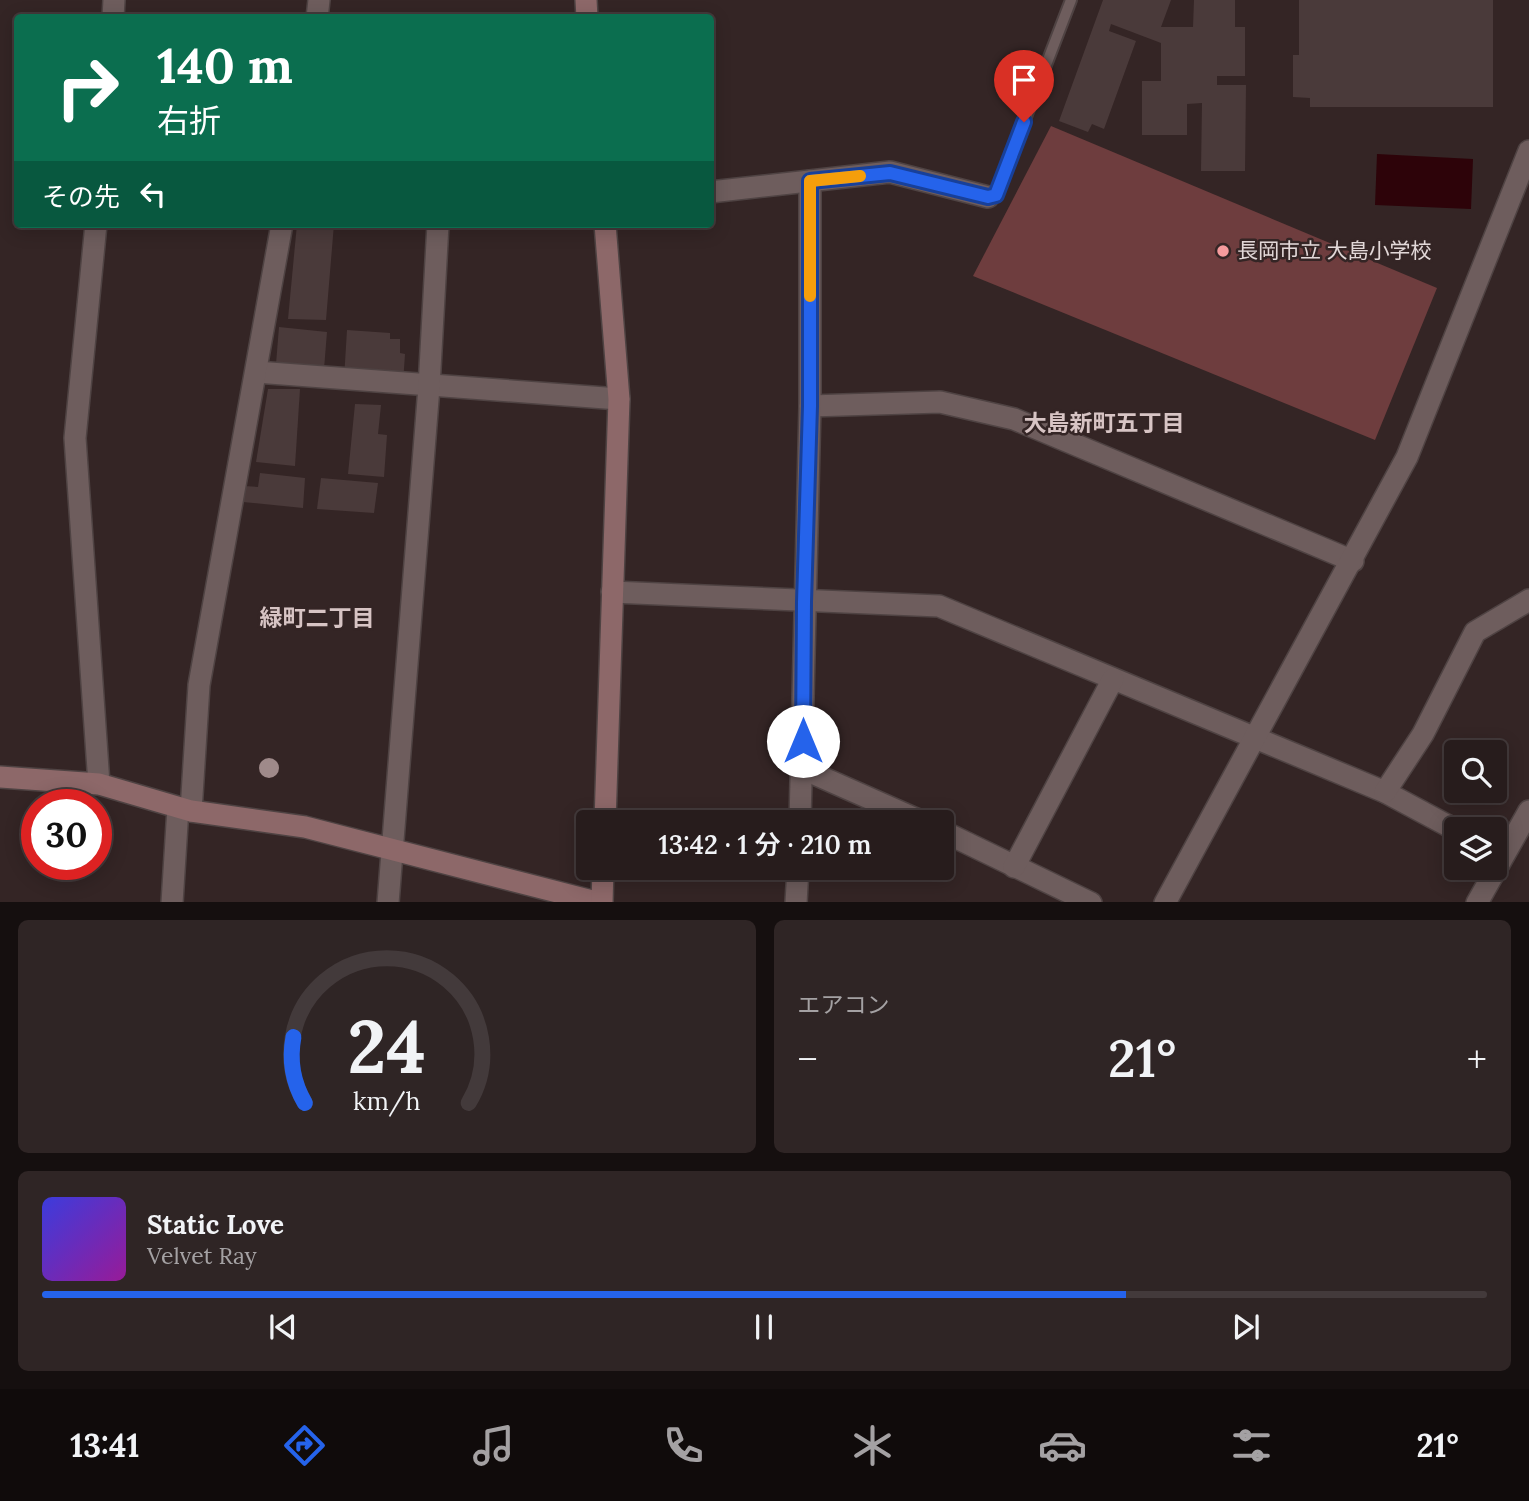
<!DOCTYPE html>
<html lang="ja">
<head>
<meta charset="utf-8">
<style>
	body { margin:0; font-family:Lora,"Noto Sans JP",serif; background:#2f2525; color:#f1f3f6; height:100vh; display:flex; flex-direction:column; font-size:26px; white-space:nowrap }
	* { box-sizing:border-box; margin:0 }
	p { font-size:23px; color:#a4a1a3 }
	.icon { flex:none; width:38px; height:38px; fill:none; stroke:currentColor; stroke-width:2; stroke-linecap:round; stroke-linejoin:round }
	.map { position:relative; height:902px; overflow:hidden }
	.details { display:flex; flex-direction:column; gap:18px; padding:18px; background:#150f0f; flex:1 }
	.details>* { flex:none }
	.hud { position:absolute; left:14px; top:14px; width:700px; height:214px; border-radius:7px; box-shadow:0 4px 18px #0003,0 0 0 2px #433a3b; background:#0b6e4f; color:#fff; overflow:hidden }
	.controls { position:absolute; left:1444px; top:740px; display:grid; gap:14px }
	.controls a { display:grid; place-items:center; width:63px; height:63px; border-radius:7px; background:#271c1c; box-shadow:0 4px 18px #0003,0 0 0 2px #433a3b; font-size:35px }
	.speed { position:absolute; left:21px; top:789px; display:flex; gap:14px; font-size:35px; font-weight:700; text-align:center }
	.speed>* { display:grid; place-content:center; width:91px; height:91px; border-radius:50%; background:#271c1c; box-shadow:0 4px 18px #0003,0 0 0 2px #433a3b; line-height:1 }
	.speed .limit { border:10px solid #d22; background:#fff; color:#111 }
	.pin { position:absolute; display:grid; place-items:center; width:60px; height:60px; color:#fff; margin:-72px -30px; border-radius:50% 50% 50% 0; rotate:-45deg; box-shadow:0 0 7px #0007 }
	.pin .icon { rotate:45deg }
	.me { position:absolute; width:77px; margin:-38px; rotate:0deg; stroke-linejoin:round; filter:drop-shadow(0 0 5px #0008) }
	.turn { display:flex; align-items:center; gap:24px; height:147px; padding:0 28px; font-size:32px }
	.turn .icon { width:91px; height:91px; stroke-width:2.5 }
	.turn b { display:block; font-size:49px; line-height:60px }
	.then { display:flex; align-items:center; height:66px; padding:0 28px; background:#0003; gap:14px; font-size:26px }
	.big { font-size:52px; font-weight:600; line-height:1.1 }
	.details .card { flex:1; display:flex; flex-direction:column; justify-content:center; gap:10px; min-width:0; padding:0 24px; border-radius:10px; background:#2f2525 }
	.details .dial { align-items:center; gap:0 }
	.dial svg { height:182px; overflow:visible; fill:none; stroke:#433a3b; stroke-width:7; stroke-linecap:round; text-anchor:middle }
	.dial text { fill:#f1f3f6; stroke:none }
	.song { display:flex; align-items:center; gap:21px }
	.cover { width:84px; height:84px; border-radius:10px; background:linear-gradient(135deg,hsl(240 70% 55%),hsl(300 70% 35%)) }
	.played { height:7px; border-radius:4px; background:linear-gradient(90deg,#2563eb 75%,#433a3b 75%) }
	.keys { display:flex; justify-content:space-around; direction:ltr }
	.heat { display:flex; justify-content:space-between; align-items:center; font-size:38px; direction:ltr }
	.details .tiles { flex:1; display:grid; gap:18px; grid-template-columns:1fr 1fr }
	.card:last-child { grid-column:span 2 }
	.trip { position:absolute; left:576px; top:810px; width:378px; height:70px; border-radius:7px; background:#271c1c; box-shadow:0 4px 18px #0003,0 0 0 2px #433a3b; font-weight:600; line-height:70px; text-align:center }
	.tab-bar { display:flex; height:112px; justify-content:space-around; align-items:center; background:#100b0b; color:#a4a1a3 }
	.tab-bar .icon { width:49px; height:49px }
	.tab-bar .current { color:#2563eb }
	.tab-bar b { font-size:32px; color:#f1f3f6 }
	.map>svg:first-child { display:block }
	.green { fill:#6e3d3e }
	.water { fill:#2d0309 }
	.building { fill:#4a3a3a }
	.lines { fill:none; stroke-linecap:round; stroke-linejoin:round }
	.lane-casing { stroke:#4f4343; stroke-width:14 }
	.street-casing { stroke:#4f4343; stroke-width:24 }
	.secondary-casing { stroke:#4f4343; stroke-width:24 }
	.lane { stroke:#6e5d5d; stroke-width:10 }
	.street { stroke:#6e5d5d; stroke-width:21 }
	.secondary { stroke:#8d6869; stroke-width:21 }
	.tree { fill:#9f8a8a }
	.route-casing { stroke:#184099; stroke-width:18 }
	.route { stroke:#2563eb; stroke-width:12 }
	.slow { stroke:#f59e0b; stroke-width:12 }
	.poi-dot { fill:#f59b9d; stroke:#342525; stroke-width:2.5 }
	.labels { text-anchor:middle; stroke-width:5; stroke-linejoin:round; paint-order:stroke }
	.poi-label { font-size:21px; fill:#e2d8d8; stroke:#342525; text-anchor:start }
	.neighbourhood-label { font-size:23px; font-weight:bold; fill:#d7c4c4; stroke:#342525 }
</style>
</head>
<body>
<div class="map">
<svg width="1529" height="903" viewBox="0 0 1529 903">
	<rect width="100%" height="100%" fill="#342525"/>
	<polygon class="green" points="1051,126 1437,288 1375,440 973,276"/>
	<polygon class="water" points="1377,154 1473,159 1471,209 1375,205"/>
	<g class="building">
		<polygon points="1103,0 1171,0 1161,27 1193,27 1194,0 1235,0 1235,27 1245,27 1245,76 1217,76 1217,85 1246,85 1245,171 1201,171 1202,103 1187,104 1187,135 1142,135 1142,81 1161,81 1161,43 1111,24 1109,31 1136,41 1104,129 1092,124 1088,132 1059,121"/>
		<polygon points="1299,0 1493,0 1493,107 1310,107 1310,98 1293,97 1293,55 1299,55"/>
		<polygon points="297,224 334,224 326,320 288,319"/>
		<polygon points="279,327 327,332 324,369 276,364"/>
		<polygon points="347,330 390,333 390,339 400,339 400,353 405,354 403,383 344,379"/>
		<polygon points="268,389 300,389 295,466 256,462"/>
		<polygon points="355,404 381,405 378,434 387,435 384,477 348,474"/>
		<polygon points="260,473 305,478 303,508 243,502 244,486 258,487"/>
		<polygon points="321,478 378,483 374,513 317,509"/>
	</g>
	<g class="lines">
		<defs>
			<polyline id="lane" points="988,197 996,195 1071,0"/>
			<g id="street">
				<polyline points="113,18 114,0"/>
				<polyline points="317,18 319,0"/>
				<polyline points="710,192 890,172 988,197"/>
				<polyline points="96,224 75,438 99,784"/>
				<polyline points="256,372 619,399"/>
				<polyline points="810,406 940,402 1014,419 1353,561"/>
				<polyline points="612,592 939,606 1385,792 1456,830"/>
				<polyline points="803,769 923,822"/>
				<polyline points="1385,792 1423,734 1475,632 1529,600"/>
				<polyline points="191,811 199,685 282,224"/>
				<polyline points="800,822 810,406 810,181"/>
				<polyline points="942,831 1091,903"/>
				<polyline points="1014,867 1113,679"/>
				<polyline points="172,903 178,808"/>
				<polyline points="388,903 429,387 438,224"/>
				<polyline points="796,903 798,868"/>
				<polyline points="1165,903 1407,457 1529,151"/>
				<polyline points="1477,903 1529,811"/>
			</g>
			<g id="secondary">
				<polyline points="586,0 587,18"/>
				<polyline points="0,777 99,784 191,811 305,827 600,903"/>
				<polyline points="605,822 619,399 605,224"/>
				<polyline points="602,903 603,868"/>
			</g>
		</defs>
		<use href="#lane" class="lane-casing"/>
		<use href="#street" class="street-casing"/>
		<use href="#secondary" class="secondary-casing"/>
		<use href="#lane" class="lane"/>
		<use href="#street" class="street"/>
		<use href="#secondary" class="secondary"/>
	</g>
	<circle class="tree" cx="269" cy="768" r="10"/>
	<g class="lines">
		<defs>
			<polyline id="route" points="803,741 804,602 810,406 810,181 890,173 988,197 996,195 1024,122"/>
		</defs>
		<use href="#route" class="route-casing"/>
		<use href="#route" class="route"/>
		<polyline class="slow" points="810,296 810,181 860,176"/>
	</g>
	<circle class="poi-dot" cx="1223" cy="251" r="7"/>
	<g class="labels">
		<g class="poi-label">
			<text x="1237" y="258">長岡市立 大島小学校</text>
		</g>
		<g class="neighbourhood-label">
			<text x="1104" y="431">大島新町五丁目</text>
			<text x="317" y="626">緑町二丁目</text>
		</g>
	</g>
</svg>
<div class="controls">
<a><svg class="icon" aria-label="search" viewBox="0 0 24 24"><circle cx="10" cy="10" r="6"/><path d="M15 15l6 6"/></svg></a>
<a><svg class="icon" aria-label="layers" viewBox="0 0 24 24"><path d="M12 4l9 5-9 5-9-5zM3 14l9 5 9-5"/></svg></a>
</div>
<div class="speed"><div class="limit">30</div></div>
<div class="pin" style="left:1024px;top:122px;background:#d93025"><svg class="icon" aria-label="arrive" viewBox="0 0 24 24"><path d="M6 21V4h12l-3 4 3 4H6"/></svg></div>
<svg class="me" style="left:803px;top:741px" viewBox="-20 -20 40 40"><circle r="19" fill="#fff"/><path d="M0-13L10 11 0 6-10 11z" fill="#2563eb"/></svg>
<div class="trip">13:42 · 1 分 · 210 m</div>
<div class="hud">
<div class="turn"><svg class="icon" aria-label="right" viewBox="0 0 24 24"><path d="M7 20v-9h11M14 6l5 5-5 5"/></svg><div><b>140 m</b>右折</div></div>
<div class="then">その先<svg class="icon" aria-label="left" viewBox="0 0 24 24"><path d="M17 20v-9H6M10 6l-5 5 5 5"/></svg></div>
</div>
</div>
<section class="details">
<div class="tiles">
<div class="card dial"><svg viewBox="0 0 100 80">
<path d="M14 69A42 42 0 1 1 86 69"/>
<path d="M14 69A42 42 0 0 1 9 40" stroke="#2563eb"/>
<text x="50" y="56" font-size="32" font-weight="700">24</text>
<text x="50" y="72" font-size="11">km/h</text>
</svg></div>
<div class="card"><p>エアコン</p>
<div class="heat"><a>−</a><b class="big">21°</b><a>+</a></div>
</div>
<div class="card">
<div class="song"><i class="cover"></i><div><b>Static Love</b><p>Velvet Ray</p></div></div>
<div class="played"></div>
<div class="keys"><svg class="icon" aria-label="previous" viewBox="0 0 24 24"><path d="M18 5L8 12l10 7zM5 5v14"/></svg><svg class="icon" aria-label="pause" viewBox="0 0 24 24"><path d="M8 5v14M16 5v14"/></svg><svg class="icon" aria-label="next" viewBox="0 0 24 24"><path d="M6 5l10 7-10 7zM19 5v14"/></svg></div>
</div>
</div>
</section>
<nav class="tab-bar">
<b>13:41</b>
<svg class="icon current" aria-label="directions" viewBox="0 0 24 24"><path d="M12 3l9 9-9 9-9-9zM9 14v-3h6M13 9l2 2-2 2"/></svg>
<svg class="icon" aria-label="music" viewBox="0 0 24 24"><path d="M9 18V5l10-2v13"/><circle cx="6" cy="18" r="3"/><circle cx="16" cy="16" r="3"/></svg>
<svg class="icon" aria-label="phone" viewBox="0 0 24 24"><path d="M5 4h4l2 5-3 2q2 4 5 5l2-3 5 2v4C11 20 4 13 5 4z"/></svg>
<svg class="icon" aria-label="climate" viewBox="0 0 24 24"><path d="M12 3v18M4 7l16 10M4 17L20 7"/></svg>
<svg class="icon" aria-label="car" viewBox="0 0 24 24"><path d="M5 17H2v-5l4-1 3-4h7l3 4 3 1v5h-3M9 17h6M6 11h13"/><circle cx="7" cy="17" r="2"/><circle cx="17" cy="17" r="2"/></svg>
<svg class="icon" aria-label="filters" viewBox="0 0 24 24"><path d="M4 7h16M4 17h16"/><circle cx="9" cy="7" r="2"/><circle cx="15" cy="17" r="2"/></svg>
<b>21°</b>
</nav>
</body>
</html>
